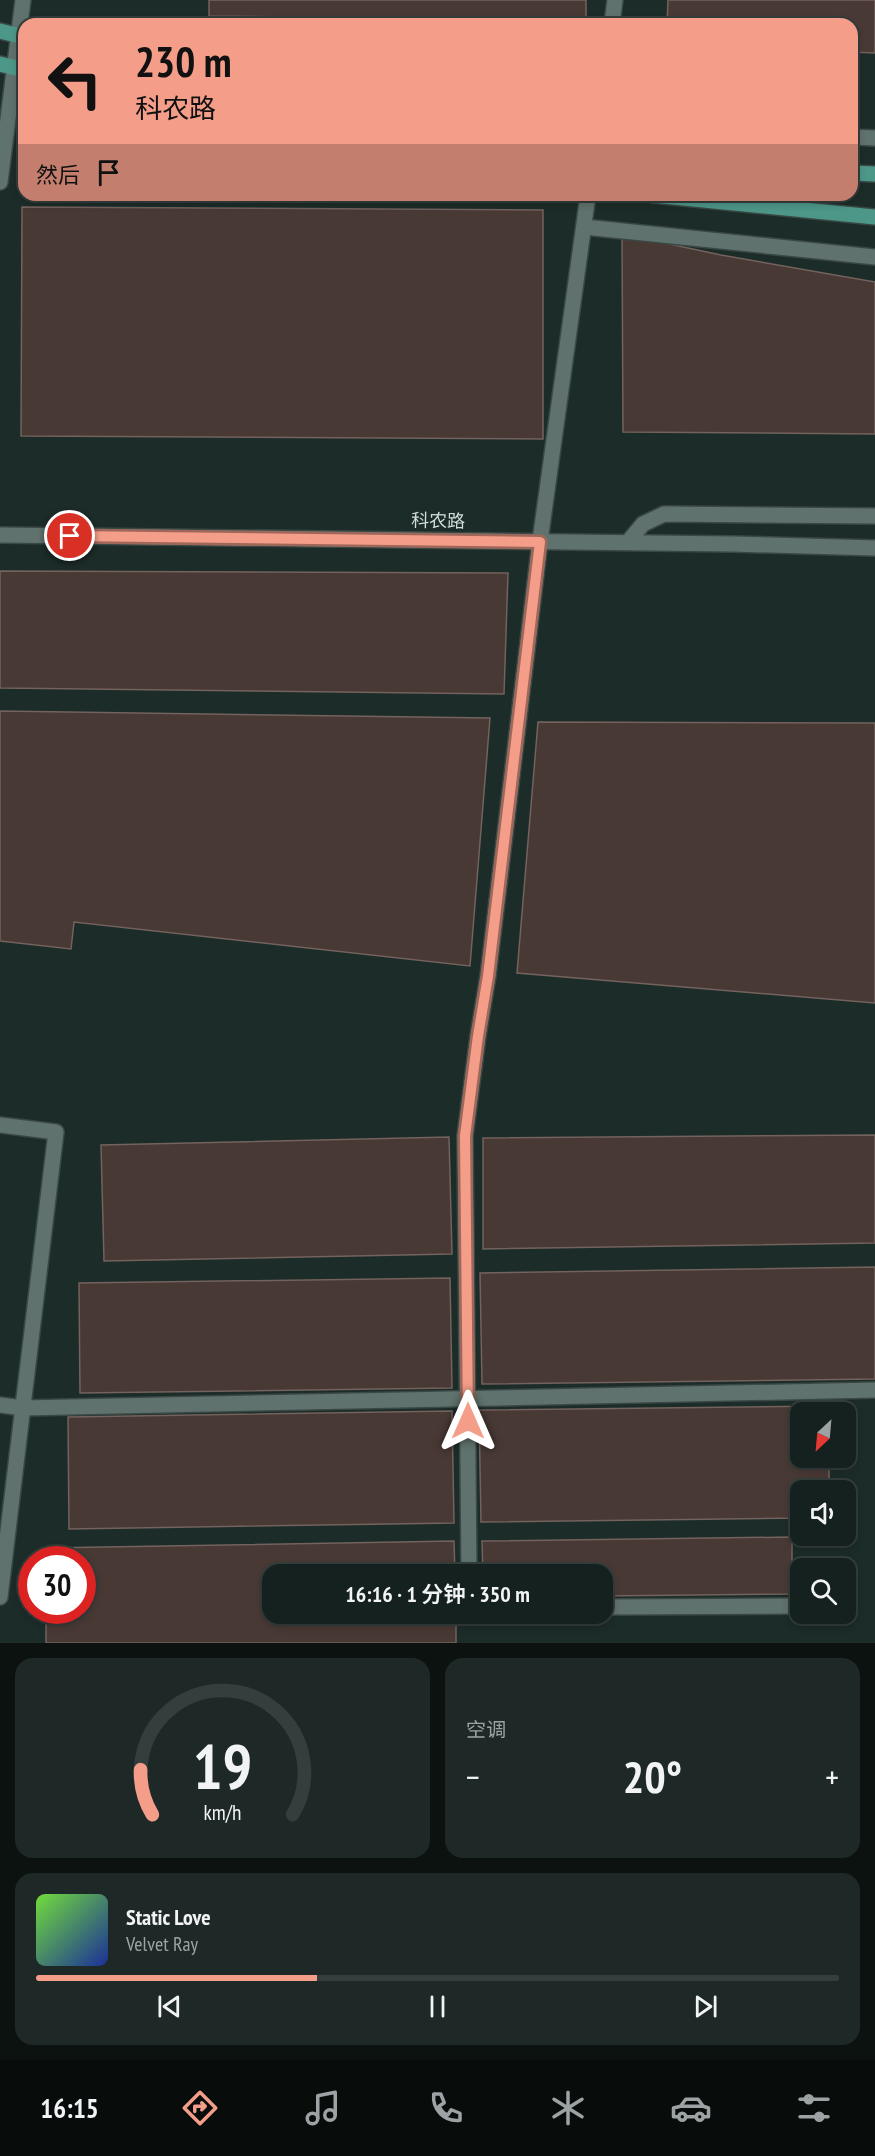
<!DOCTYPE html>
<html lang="zh">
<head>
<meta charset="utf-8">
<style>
	body { margin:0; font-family:"PT Sans Narrow","Noto Sans SC",sans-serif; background:#1e2927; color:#f1f3f6; height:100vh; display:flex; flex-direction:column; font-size:22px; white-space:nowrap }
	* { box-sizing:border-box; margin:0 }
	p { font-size:20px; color:#9da3a4 }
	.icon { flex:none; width:33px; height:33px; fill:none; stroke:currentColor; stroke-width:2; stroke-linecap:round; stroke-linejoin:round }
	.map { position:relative; height:1643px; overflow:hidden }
	.details { display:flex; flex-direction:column; gap:15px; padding:15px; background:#0c1210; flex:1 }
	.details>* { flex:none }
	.top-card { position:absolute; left:18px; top:18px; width:840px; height:183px; border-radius:18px; box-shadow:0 3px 9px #0003,0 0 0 2px #343e3c; background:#f49e8a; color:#111; overflow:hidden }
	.needle { width:39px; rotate:206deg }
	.buttons { position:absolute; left:790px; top:1402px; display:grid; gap:12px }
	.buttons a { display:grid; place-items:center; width:66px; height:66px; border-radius:12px; background:#15211e; box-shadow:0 3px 9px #0003,0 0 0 2px #343e3c; font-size:30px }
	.speed { position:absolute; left:18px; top:1546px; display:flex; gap:12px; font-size:30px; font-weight:700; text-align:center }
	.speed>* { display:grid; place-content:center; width:78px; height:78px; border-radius:50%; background:#15211e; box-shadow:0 3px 9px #0003,0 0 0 2px #343e3c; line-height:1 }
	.speed .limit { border:9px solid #d22; background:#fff; color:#111 }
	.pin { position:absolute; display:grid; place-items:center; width:51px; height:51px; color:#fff; margin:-26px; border:3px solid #fff; border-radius:50%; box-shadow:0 2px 6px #0007 }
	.me { position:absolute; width:66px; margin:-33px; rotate:0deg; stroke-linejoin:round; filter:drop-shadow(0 0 4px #0008) }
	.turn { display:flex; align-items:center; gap:21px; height:126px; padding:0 18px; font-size:27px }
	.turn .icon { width:78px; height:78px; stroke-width:2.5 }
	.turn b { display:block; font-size:42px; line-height:51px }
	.then { display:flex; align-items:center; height:57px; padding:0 18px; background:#0003; gap:12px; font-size:22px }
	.big { font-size:45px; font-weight:600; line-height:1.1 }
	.details .card { flex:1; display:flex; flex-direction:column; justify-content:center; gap:9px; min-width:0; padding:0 21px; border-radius:18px; background:#1e2927 }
	.details .dial { align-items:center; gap:0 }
	.dial svg { height:156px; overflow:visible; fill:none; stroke:#343e3c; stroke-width:7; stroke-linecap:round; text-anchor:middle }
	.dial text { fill:#f1f3f6; stroke:none }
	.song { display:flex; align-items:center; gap:18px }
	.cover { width:72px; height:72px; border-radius:9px; background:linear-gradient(135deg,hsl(100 70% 55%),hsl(230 70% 35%)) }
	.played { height:6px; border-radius:3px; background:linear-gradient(90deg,#f49e8a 35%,#343e3c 35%) }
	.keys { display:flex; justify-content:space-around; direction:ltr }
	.heat { display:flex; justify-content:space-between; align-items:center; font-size:33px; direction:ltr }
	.details .tiles { flex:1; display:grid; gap:15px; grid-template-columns:1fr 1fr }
	.card:last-child { grid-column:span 2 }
	.trip { position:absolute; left:262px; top:1564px; width:351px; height:60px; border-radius:18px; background:#15211e; box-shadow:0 3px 9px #0003,0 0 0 2px #343e3c; font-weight:600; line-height:60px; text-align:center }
	.tab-bar { display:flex; height:96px; justify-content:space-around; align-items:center; background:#080d0c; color:#9da3a4 }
	.tab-bar .icon { width:42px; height:42px }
	.tab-bar .active { color:#f49e8a }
	.tab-bar b { font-size:27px; color:#f1f3f6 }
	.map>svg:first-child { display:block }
	.building { fill:#483935; stroke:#73625e; stroke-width:1.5 }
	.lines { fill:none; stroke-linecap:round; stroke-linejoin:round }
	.minor-casing { stroke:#3a4845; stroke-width:18 }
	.major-casing { stroke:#3a4845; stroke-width:18 }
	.minor { stroke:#60726d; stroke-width:15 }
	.major { stroke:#4d9788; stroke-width:15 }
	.route-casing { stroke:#9f675a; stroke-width:15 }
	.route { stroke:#f49e8a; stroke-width:10 }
	.labels { text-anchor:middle; stroke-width:6; stroke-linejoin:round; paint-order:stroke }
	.street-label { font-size:18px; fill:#d1dbd8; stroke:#1c2c28 }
</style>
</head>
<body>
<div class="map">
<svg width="875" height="1643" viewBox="0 0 875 1643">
	<rect width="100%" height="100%" fill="#1c2c28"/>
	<g class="building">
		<polygon points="209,0 586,0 586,24 290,24 290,17 209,16"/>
		<polygon points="668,0 875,0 875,53 852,52 852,24 667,24"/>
		<polygon points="22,207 543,210 543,439 21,436"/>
		<polygon points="622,234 721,255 875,282 875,434 623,432"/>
		<polygon points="0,571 508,573 504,694 0,688"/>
		<polygon points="0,711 490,718 470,966 74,922 71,949 0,941"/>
		<polygon points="538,722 875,723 875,1003 517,973"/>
		<polygon points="875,1135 875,1243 483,1249 483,1138"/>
		<polygon points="449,1137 452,1254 104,1261 101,1145"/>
		<polygon points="875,1267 875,1379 482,1384 480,1273"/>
		<polygon points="450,1278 452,1388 80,1393 79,1283"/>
		<polygon points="828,1406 828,1413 801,1413 801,1458 829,1458 829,1491 801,1491 801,1518 481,1522 479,1410"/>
		<polygon points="452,1411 454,1523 69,1529 68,1417"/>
		<polygon points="792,1537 792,1594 603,1596 603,1575 483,1575 482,1541"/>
		<polygon points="454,1541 455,1575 273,1575 273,1614 456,1614 456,1643 46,1643 46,1611 82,1611 82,1560 44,1560 44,1548"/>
	</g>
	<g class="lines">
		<defs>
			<g id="minor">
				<polyline points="612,24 615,0"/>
				<polyline points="852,137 875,138"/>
				<polyline points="0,182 23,0"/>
				<polyline points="584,227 875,257"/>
				<polyline points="0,535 733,544 875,548"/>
				<polyline points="628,542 643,524 664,514 875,516"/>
				<polyline points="0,1125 56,1132 0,1597"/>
				<polyline points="0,1405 23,1408 875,1390"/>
				<polyline points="469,1575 465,1136 478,1036 488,976 540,541 588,195"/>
				<polyline points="603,1607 801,1606"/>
			</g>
			<g id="major">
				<polyline points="0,31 24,37"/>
				<polyline points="0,64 24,70"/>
				<polyline points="852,173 875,174"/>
				<polyline points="653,195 875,217"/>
			</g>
		</defs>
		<use href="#minor" class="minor-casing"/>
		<use href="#major" class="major-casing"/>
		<use href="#minor" class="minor"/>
		<use href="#major" class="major"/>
	</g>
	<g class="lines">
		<defs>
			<polyline id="route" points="70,536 540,542 488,976 478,1036 465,1136 468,1421"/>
		</defs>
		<use href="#route" class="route-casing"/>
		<use href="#route" class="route"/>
	</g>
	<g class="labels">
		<g class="street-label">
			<text transform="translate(438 521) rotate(1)" y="6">科农路</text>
		</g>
	</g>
</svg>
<div class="buttons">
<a><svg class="needle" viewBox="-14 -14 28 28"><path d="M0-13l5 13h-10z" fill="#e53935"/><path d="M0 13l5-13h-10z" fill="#9da3a4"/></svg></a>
<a><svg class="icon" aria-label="sound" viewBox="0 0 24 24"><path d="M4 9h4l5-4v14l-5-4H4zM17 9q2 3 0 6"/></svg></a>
<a><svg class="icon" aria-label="search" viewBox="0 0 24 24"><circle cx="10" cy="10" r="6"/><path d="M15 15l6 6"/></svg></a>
</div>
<div class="speed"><div class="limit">30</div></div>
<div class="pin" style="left:70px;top:536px;background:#d93025"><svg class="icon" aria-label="arrive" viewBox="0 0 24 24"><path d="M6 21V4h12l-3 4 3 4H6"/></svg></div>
<svg class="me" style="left:468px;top:1421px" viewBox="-20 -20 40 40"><path d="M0-17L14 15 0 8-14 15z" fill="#f49e8a" stroke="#fff" stroke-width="4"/></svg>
<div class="trip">16:16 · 1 分钟 · 350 m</div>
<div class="top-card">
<div class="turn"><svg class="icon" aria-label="left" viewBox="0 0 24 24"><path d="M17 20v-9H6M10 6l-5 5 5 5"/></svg><div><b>230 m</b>科农路</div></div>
<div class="then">然后<svg class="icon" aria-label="arrive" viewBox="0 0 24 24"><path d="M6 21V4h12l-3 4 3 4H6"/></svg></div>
</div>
</div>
<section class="details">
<div class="tiles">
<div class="card dial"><svg viewBox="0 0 100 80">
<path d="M14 69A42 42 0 1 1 86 69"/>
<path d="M14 69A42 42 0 0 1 8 46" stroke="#f49e8a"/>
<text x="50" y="56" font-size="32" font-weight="700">19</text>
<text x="50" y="72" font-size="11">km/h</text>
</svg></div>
<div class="card"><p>空调</p>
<div class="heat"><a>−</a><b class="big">20°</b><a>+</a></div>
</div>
<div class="card">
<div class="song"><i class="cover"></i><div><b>Static Love</b><p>Velvet Ray</p></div></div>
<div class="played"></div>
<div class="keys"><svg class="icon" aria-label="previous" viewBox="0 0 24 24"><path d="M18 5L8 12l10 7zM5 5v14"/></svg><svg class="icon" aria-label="pause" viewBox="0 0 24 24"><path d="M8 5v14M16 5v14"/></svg><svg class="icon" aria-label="next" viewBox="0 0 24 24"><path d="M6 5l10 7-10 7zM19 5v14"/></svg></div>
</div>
</div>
</section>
<nav class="tab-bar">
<b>16:15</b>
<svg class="icon active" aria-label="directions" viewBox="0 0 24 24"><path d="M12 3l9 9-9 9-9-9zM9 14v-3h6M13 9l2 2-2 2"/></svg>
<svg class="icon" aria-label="music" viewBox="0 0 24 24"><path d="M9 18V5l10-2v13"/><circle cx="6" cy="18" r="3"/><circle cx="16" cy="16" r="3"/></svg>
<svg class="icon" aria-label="phone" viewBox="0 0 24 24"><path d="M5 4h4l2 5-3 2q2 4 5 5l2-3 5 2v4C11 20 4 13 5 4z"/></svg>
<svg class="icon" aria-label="climate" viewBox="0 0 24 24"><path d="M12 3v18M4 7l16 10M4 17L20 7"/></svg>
<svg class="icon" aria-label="car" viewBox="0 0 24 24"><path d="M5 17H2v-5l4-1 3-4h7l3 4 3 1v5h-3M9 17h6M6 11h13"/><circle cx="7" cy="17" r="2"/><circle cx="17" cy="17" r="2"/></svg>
<svg class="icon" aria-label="filters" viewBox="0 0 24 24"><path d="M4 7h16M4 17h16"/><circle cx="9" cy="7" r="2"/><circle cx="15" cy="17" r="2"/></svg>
</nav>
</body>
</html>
